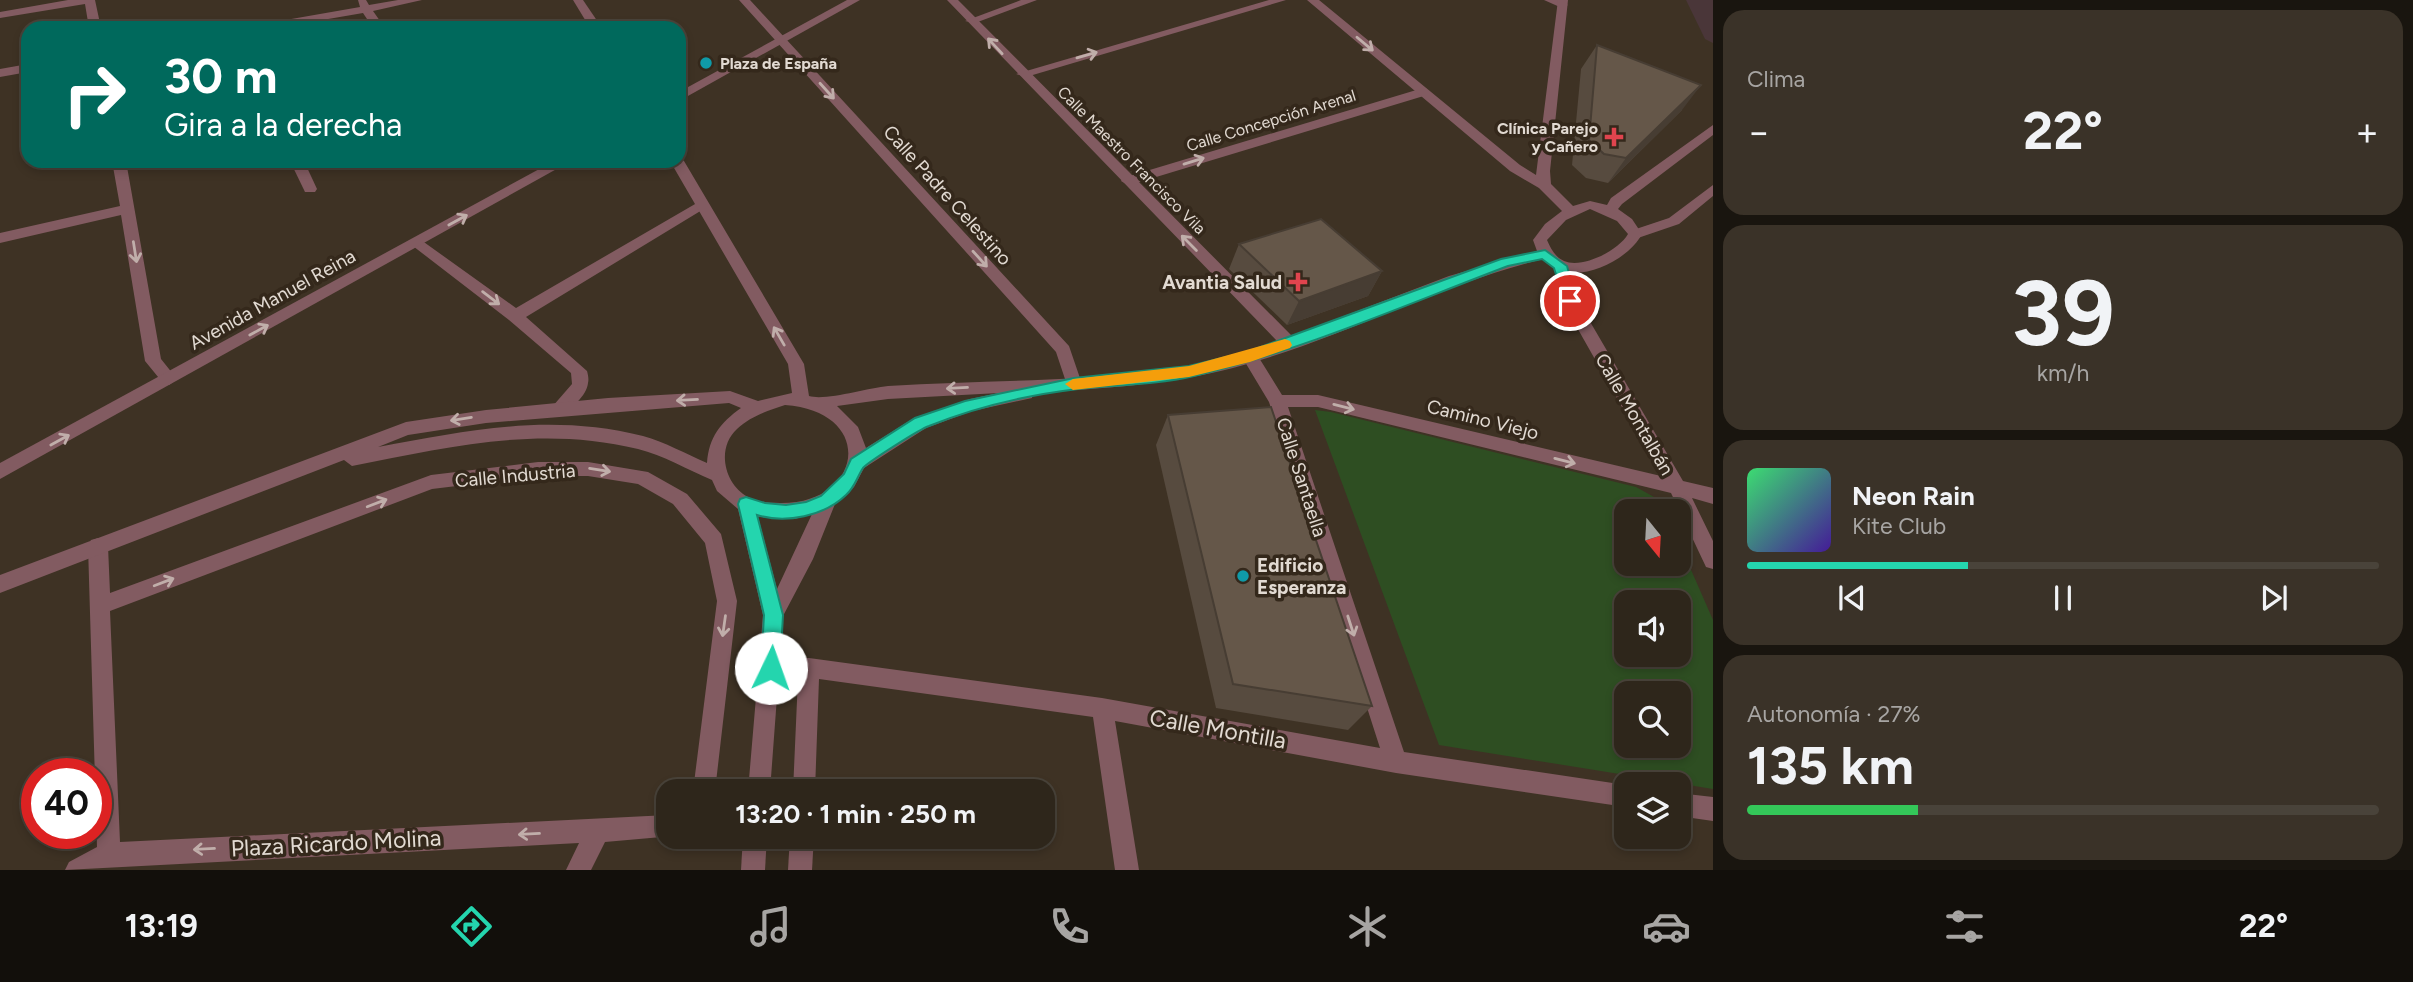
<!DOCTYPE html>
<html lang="es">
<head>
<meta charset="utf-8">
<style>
	body { margin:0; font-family:Figtree,sans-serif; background:#3a3228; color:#f1f3f6; height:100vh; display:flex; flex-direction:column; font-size:26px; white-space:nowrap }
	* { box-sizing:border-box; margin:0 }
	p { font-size:23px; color:#a7a5a3 }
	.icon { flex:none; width:38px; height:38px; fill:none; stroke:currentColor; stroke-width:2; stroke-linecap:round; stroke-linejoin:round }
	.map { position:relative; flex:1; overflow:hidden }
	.panel { display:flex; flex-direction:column; gap:10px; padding:10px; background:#19150f; width:700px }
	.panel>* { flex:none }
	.banner { position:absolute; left:21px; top:21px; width:665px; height:147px; border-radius:21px; box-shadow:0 4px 10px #0003,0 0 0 2px #49433a; background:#00695c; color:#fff; overflow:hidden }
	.needle { width:46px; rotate:162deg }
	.controls { position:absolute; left:1614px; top:499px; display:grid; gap:14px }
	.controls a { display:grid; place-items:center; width:77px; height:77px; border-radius:14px; background:#2e261b; box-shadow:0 4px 10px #0003,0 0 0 2px #49433a; font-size:35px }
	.speed { position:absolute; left:21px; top:758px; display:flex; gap:14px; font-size:35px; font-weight:700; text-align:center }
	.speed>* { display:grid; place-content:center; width:91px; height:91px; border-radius:50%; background:#2e261b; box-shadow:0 4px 10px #0003,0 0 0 2px #49433a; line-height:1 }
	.speed .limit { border:10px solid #d22; background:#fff; color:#111 }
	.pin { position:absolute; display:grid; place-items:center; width:60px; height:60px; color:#fff; margin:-30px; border:4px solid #fff; border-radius:50%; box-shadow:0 2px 7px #0007 }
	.me { position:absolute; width:77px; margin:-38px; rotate:3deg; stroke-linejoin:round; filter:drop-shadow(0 0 5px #0008) }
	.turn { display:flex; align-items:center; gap:24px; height:147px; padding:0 28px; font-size:32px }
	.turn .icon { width:91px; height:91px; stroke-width:2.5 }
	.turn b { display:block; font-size:49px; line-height:60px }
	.big { font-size:52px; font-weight:700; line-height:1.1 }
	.panel .card { flex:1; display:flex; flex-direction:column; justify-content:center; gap:10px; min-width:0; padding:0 24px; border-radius:21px; background:#3a3228 }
	.panel .dial { align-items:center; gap:0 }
	.dial b { font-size:91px; line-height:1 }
	.song { display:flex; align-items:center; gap:21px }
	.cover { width:84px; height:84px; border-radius:10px; background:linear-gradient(135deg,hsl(140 70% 55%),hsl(260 70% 35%)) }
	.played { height:7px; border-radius:4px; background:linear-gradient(90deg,#24d5ae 35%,#49433a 35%) }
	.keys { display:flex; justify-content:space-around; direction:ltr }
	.heat { display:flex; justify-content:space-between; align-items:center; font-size:38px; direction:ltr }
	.charge { height:10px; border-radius:5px; background:linear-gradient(90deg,#34c759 27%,#49433a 0) }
	.trip { position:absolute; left:656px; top:779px; width:399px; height:70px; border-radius:21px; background:#2e261b; box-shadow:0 4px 10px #0003,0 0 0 2px #49433a; font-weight:700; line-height:70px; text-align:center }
	.dock { display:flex; height:112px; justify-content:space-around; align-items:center; background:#120f0b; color:#a7a5a3 }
	.dock .icon { width:49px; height:49px }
	.dock .selected { color:#24d5ae }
	.dock b { font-size:32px; color:#f1f3f6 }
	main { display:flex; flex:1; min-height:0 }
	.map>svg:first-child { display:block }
	.industrial { fill:#4a3639 }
	.green { fill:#2e4e22; fill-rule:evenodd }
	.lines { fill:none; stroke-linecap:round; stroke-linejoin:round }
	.minor { fill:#825b61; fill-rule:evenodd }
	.tertiary { fill:#825b61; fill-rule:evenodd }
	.wall { fill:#574b3f }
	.shaded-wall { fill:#473d33 }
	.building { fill:#655749; stroke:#473d33; stroke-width:2 }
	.oneway { stroke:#c0aeaa }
	.route { fill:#24d5ae; stroke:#178a71; stroke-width:2 }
	.slow { fill:#f59e0b }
	.culture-dot { fill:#0f9aa8; stroke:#34281b; stroke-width:2.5 }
	.health-dot { fill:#e0444e; stroke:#34281b; stroke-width:2.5 }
	.labels { text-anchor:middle; stroke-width:7; stroke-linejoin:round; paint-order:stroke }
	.far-poi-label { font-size:16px; font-weight:bold; fill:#e2dad2; stroke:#34281b; text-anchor:start }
	.far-street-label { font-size:16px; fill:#e2dad2; stroke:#34281b }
	.street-label { font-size:19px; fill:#e2dad2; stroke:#34281b }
	.poi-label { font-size:19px; font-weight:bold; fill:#e2dad2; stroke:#34281b; text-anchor:end }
	.near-street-label { font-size:23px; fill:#e2dad2; stroke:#34281b }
</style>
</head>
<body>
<main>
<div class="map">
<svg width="1713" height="870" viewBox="0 0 1713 870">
	<rect width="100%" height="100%" fill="#3e3224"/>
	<polygon class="industrial" points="1686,0 1713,0 1713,43 1705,39"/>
	<path class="green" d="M1315,410L1331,412L1636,487L1654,497L1665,511H1626V564H1678V540L1713,620V789L1439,745ZM1626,602H1678V654H1626ZM1626,693H1678V746H1626Z"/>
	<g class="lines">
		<g class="minor">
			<polygon points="68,0 95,0 101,28 89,28 85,4 0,18 0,12"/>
			<polygon points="358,0 366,0 369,5 398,0 422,0 373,11 385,28 373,28 363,13 276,28 251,28 257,25 360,7"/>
			<polygon points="739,0 750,0 1069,346 1082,384 1080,388 1068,388 1056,352"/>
			<polygon points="1021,0 1037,0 975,23 965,21"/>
			<polygon points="1269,0 1286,0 1026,77 1016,74"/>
			<polygon points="1544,0 1559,0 1568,5 1562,8"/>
			<polygon points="28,64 28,72 0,77 0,69"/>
			<polygon points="1423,88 1427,89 1427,95 1133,184 1128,185 1121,181 1123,178"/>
			<polygon points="112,161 126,161 161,359 177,379 169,385 163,383 145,361 121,215 0,243 0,233 120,206"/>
			<polygon points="290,161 304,161 317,189 315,192 305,192"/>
			<polygon points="1713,185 1713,196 1679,224 1635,239 1628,234 1630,231 1669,218"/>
			<path d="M702,200L709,204L707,207L526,317L587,371C588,375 589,379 588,383C587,396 567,415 555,412L552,407L572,384L571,373L509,320L409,243L411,240H421L516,308Z"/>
			<polygon points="1561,261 1568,266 1578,301 1683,481 1713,488 1713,504 1692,498 1713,541 1713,569 1706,567 1671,493 1318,407 1288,407 1404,752 1626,785 1626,807 1396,773 1115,721 1139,870 1115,870 1093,717 819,679 815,791 793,791 798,678 770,678 763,675 760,668 763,661 770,658 809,658 1102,698 1380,748 1269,402 1242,357 1250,351 1256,353 1282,395 1318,395 1661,476 1562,301 1554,266"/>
			<polygon points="538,462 588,462 648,472 687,494 721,534 737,601 715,791 693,791 717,601 705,543 673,504 638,484 588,476 538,476 432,489 110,611 120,842 668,815 668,836 673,836 605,842 591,870 566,870 579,843 65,870 69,862 97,847 88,546 91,540 98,538 105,540 108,546 110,593 431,475"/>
			<polygon points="1678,793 1713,797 1713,821 1678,816"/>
			<polygon points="790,836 814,836 812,870 788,870"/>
		</g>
		<g class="tertiary">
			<polygon points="573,0 583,0 602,28 590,28"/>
			<polygon points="847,0 860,0 679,101 679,92"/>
			<path d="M947,0H958L1292,336L1449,276L1537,251L1533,240L1545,224L1562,211L1539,188L1510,171L1307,0H1319L1520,165L1536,175L1558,0H1568L1550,171L1551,184L1573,206L1590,201L1607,205L1611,198L1713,125V135L1622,204L1618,209L1632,219L1642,234C1627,263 1568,290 1543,259C1436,285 1339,340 1233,368C1167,385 1101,389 1033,392L1032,398L972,411L926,428L864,468L854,487L835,504L813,559L783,616L770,791H748L763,615L738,509L717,491L712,480C688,470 663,455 638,449C539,425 449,447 352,466L344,460L0,593V575L406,422L486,410L608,398L730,391L758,401L792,393L788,364L670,161H679V157L684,161L804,364L809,396C826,401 867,388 888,386C1018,377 1154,387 1278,342ZM1590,209L1617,221L1628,234C1619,250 1583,269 1564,261C1555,257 1551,249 1547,240L1566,220ZM999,393L970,399L914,418L866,448L858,427L837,406L888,399ZM729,403L741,408C720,423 709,437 707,463C686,454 665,442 643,436C550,413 469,430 378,447L408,435L486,423ZM785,405C877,412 863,504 780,503C768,503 759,502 748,497C724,484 716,448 737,429C751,416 767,411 785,405ZM812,514L777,589L758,517L795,519Z"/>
			<polygon points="554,161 571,161 0,479 0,463"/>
			<polygon points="743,836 767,836 765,870 741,870"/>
		</g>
	</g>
	<g class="wall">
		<polygon points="1597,45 1682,110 1608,183 1586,178 1572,165 1581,69"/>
		<polygon points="1239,244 1382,271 1368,296 1287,325 1229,269"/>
		<polygon points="1168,415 1372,706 1348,730 1216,708 1156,445"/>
	</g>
	<g class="shaded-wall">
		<polygon points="1701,85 1682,110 1608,183 1626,158"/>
		<polygon points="1382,271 1368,296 1287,325 1299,301"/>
	</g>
	<g class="building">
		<polygon points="1597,45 1701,85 1626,158 1604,154 1589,140"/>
		<polygon points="1321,219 1382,271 1299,301 1239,244"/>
		<polygon points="1271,407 1372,706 1233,684 1168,415"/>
	</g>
	<defs><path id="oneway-shaft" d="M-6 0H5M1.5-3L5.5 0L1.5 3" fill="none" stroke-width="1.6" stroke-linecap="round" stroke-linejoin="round" transform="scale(1.75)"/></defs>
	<g class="oneway">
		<use href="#oneway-shaft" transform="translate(1365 44) rotate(40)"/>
		<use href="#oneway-shaft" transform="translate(995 46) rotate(-133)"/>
		<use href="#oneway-shaft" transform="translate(1087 55) rotate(-16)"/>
		<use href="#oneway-shaft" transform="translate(827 91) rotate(48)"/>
		<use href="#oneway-shaft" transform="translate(1194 161) rotate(-17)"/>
		<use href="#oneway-shaft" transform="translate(458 220) rotate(-29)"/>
		<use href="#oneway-shaft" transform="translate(1189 243) rotate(-135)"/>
		<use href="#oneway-shaft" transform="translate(135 252) rotate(81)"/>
		<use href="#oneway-shaft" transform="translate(980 259) rotate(48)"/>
		<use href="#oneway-shaft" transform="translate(491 298) rotate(37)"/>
		<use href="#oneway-shaft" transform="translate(259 330) rotate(-29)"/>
		<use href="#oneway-shaft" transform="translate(779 336) rotate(-120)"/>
		<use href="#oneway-shaft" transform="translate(957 388) rotate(177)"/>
		<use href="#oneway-shaft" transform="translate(687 400) rotate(177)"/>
		<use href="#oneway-shaft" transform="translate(1344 407) rotate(14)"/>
		<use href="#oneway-shaft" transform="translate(461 419) rotate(171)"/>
		<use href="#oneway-shaft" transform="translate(60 440) rotate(-29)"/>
		<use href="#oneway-shaft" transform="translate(1565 461) rotate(14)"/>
		<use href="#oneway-shaft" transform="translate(600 470) rotate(9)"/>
		<use href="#oneway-shaft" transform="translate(377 503) rotate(-21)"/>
		<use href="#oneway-shaft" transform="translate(164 582) rotate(-21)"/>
		<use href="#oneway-shaft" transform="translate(724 626) rotate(98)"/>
		<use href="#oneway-shaft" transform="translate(1351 626) rotate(72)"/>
		<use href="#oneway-shaft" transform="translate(529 834) rotate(177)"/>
		<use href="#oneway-shaft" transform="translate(204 849) rotate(177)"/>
	</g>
	<path class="route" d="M1545,250L1567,266L1577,301L1575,304H1565L1554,268L1542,259L1508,266C1405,305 1301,351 1194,376C1156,385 1116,385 1078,389C1028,395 976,407 929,426C920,429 868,462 863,468C857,477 855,487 846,495C824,516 786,524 757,515L783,615L780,668L777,674L771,677L764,674L761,668L764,615L738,504L740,499L746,497L765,503L786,505L806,502L821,496L844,474L851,459L915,418L965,401L1074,378L1189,366L1247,352L1501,259Z"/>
	<polygon class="slow" points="1285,339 1290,341 1292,345 1290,348 1250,362 1189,377 1073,390 1065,384 1073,379 1189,366"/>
	<g class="culture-dot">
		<circle cx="706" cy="63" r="7"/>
		<circle cx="1243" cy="576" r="7"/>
	</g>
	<g class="health-dot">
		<path d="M1610.5 126.5h7v7h7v7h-7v7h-7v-7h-7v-7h7z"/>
		<path d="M1294.5 271.5h7v7h7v7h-7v7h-7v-7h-7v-7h7z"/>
	</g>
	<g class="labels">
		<g class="far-poi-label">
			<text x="720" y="69">Plaza de España</text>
			<text x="1598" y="134" text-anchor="end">Clínica Parejo<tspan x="1598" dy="18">y Cañero</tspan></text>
		</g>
		<g class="far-street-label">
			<text transform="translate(1271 120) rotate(-17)" y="6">Calle Concepción Arenal</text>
			<text transform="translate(1132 160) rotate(45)" y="6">Calle Maestro Francisco Vila</text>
		</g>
		<g class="street-label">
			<text transform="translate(948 195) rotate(48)" y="7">Calle Padre Celestino</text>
			<text transform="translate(272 299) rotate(-29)" y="7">Avenida Manuel Reina</text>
			<text transform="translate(1635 414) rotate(60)" y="7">Calle Montalbán</text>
			<text transform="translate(1483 419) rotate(14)" y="7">Camino Viejo</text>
			<text transform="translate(515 475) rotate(-5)" y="7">Calle Industria</text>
			<text transform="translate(1302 477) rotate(72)" y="7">Calle Santaella</text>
		</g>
		<g class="poi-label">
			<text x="1282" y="289">Avantia Salud</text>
			<text x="1257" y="572" text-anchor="start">Edificio<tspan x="1257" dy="22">Esperanza</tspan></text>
		</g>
		<g class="near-street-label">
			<text transform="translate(1218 729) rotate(10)" y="8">Calle Montilla</text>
			<text transform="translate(336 843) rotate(-3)" y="8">Plaza Ricardo Molina</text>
		</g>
	</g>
</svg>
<div class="controls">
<a><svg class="needle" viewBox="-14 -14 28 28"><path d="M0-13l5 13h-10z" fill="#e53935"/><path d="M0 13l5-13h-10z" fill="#a7a5a3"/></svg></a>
<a><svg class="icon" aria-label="sound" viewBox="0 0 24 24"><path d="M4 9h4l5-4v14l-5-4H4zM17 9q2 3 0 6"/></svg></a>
<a><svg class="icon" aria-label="search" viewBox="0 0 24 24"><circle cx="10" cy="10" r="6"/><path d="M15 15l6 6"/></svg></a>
<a><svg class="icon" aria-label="layers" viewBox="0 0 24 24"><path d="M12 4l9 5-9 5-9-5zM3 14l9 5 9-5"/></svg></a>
</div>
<div class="speed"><div class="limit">40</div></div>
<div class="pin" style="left:1570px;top:301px;background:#d93025"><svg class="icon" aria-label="arrive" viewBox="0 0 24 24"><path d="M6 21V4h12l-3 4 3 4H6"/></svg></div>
<svg class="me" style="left:771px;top:668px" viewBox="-20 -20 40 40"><circle r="19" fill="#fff"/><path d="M0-13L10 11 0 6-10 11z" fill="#24d5ae"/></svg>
<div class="trip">13:20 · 1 min · 250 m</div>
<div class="banner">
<div class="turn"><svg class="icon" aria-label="right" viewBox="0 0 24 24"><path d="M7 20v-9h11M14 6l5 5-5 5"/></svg><div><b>30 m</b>Gira a la derecha</div></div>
</div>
</div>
<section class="panel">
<div class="card"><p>Clima</p>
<div class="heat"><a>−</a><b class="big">22°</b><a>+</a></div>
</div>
<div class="card dial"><b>39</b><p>km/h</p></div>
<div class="card">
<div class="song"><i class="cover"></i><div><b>Neon Rain</b><p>Kite Club</p></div></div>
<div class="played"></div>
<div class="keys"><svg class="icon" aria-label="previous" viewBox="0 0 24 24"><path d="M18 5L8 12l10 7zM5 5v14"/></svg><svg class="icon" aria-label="pause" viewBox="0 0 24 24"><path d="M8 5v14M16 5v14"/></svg><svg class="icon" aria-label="next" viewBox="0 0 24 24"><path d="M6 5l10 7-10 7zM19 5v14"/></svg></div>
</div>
<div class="card"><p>Autonomía · 27%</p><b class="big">135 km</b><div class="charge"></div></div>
</section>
</main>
<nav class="dock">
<b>13:19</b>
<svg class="icon selected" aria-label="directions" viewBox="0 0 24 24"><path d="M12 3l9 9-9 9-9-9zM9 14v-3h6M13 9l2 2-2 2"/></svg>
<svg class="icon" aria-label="music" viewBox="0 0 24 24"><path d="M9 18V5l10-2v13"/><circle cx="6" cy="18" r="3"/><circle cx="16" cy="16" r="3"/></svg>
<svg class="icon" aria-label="phone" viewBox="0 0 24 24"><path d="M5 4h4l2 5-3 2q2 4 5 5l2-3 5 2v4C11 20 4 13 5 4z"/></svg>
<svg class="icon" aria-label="climate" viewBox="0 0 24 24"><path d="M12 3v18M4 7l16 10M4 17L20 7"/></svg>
<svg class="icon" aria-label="car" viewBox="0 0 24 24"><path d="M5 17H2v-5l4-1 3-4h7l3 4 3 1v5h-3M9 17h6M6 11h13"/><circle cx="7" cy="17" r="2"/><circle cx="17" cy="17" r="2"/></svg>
<svg class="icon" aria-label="filters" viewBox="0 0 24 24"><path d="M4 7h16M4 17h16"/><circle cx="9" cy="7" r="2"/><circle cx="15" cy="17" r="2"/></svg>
<b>22°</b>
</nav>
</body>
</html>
